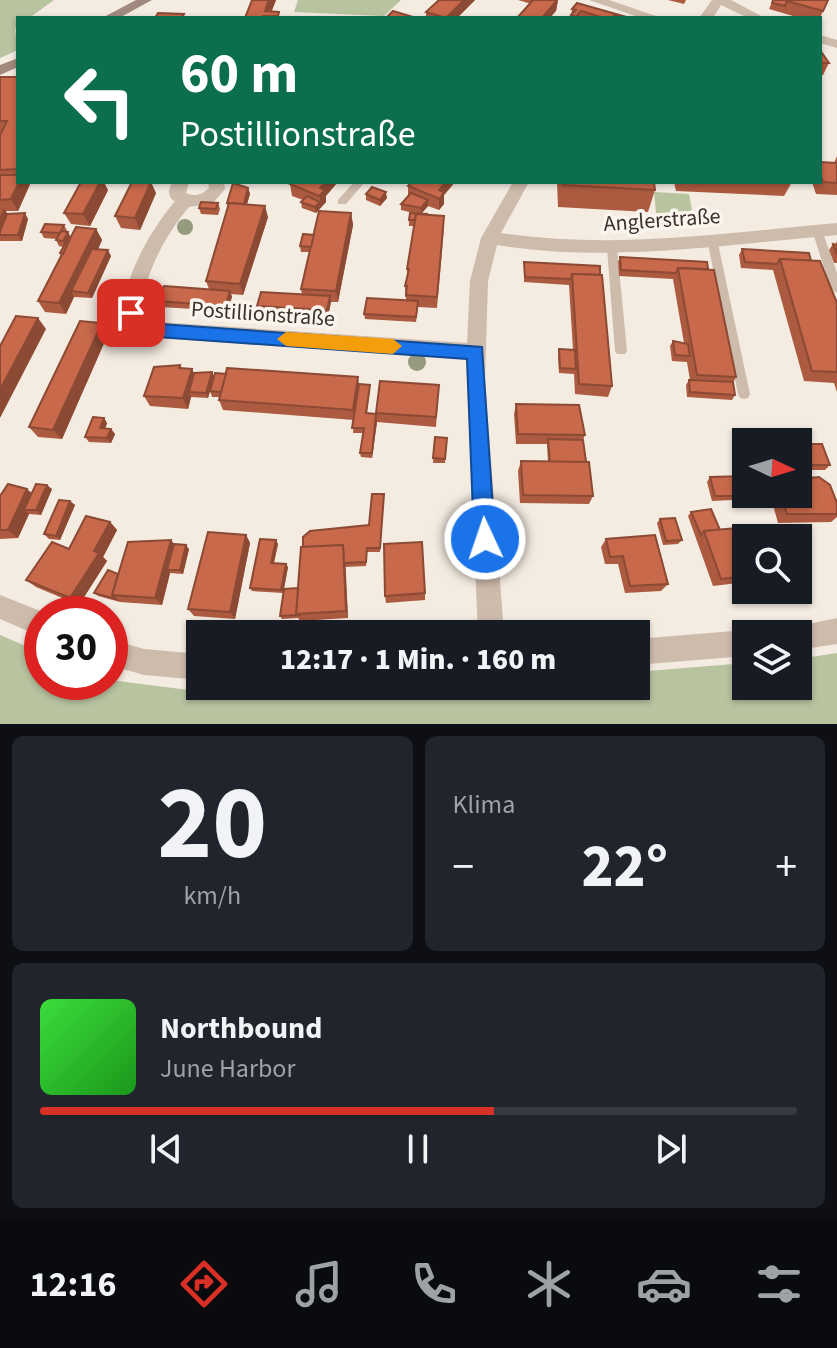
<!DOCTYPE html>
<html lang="de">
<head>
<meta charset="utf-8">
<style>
	body { margin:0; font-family:"Source Sans 3",sans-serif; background:#20242c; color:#f1f3f6; height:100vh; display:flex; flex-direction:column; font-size:30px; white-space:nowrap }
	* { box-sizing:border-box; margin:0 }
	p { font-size:26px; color:#9ea1a6 }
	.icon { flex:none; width:44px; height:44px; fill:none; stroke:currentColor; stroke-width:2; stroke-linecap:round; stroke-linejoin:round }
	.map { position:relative; height:724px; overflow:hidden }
	.drawer { display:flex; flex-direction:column; gap:12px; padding:12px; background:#0d0f14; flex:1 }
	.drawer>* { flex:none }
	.top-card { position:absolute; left:16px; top:16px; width:806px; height:168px; border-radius:0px; box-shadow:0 2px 6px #0004; background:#0b6e4f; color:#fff; overflow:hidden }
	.needle { width:52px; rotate:94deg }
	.tools { position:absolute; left:732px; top:428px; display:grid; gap:16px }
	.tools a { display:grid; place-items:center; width:80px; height:80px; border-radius:0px; background:#171b24; box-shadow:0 2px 6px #0004; font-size:40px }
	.speed { position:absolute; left:24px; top:596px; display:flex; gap:16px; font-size:40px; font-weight:700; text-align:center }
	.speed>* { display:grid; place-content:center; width:104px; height:104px; border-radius:50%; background:#171b24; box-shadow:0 2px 6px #0004; line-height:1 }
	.speed .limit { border:12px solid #d22; background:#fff; color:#111 }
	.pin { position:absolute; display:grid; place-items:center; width:68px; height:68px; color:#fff; margin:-34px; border-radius:16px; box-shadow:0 4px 12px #0006 }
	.me { position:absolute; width:88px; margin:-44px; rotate:357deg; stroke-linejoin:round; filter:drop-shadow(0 0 6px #0008) }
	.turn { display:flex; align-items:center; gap:28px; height:168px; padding:0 32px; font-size:36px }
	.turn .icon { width:104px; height:104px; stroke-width:2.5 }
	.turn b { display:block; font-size:56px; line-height:68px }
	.big { font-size:60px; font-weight:800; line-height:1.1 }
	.drawer .card { flex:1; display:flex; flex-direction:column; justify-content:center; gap:12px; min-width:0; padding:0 28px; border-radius:12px; background:#20242c }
	.drawer .dial { align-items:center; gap:0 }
	.dial b { font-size:104px; line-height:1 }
	.song { display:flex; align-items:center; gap:24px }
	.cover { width:96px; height:96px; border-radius:12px; background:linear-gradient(135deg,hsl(120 70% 55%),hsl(120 70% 35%)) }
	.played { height:8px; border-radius:4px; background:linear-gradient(90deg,#d93025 60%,#363941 60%) }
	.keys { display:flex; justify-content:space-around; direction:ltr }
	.heat { display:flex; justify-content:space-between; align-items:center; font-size:44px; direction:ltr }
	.drawer .tiles { flex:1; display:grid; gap:12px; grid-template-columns:1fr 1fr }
	.card:last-child { grid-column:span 2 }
	.trip { position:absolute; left:186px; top:620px; width:464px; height:80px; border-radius:0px; background:#171b24; box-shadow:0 2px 6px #0004; font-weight:800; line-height:80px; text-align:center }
	.tabs { display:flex; height:128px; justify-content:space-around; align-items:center; background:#090b0e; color:#9ea1a6 }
	.tabs .icon { width:56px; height:56px }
	.tabs .active { color:#d93025 }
	.tabs b { font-size:36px; color:#f1f3f6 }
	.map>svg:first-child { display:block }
	.green { fill:#b8c4a0 }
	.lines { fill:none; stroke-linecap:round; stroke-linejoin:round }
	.service { fill:#cdbbac; fill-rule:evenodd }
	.minor { fill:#cdbbac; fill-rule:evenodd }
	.secondary { fill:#a18a7d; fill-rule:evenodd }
	.tree { fill:#969b7f }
	.wall { fill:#ac5a40 }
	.shaded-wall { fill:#8c4a34 }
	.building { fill:#c8694b; stroke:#8c4a34; stroke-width:2 }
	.route { fill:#1a73e8; stroke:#114b97; stroke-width:2 }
	.slow { fill:#f59e0b }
	.labels { text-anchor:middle; stroke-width:7; stroke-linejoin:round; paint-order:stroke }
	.street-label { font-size:22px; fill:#3b302b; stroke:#fbf5ee }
</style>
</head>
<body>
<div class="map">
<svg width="837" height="724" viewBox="0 0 837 724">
	<rect width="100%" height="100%" fill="#f4ebe1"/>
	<g class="green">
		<polygon points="0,0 54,0 29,18 18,18 18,26 15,29 18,50 0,58"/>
		<polygon points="298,0 401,0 384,16 294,12"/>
		<polygon points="654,192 689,194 693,215 656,213"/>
		<polygon points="0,635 42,653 42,682 110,680 228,695 295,697 478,686 636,686 636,672 746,663 746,686 798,686 798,659 837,653 837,724 0,724"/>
	</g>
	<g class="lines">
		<g class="service">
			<polygon points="354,182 365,182 346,204 338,204 338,200"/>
			<polygon points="817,226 822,230 837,273 837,293 831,289 812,230"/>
			<polygon points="712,235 717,239 750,394 748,398 744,399 740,398 738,394 707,239"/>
			<polygon points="612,244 617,248 627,351 625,354 617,354 615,351 607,248"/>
		</g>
		<g class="minor">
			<polygon points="589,0 609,0 662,18 641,18"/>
			<polygon points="712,0 731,0 765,18 748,18 721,5 713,18 699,18"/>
			<polygon points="820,35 837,40 837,48 820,43"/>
			<path d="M173,182H189L186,193C196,197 201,195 209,188L208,182H224L225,189L213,203L189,207C164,237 146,271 141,311L159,322L467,343L470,281L481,238L513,182H529L501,233C613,250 725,233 837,223V235C723,245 610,263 497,245L488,281L485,380L504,634H478L466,359L158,338L136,329L121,313C128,271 148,234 175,201C167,198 168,188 173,182Z"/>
			<polygon points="0,595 48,614 42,614 42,637 0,619"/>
			<polygon points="837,618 837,644 798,650 798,634 787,634 789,628"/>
			<polygon points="746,630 755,634 746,634 746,656 636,665 636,639"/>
			<polygon points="110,639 144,649 200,654 200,680 144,675 110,665"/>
		</g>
		<g class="secondary">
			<polygon points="136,0 152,0 119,18 102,18"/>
			<polygon points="18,58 18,67 0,75 0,65"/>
		</g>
	</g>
	<g class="tree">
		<circle cx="185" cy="227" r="8"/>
		<circle cx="153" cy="304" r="8"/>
		<circle cx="417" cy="362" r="9"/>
	</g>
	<g class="wall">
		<polygon points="252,0 276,0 271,11 280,18 245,18"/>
		<polygon points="475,0 457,18 426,18 426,12"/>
		<polygon points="518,0 558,0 556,11"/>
		<polygon points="668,0 686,0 684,4"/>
		<polygon points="773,0 828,0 820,18 800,18 769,9"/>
		<polygon points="572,9 629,18 571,18"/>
		<polygon points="820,50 829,63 823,75 820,75"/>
		<polygon points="0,77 18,77 18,182 31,182 18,211 6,211 7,214 28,219 22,241 0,241"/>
		<polygon points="837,156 837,195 816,194 812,182 820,182 820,162 834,163"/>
		<polygon points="412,182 455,182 444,195 444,204 439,210 428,206 421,214 444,228 437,308 418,307 416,322 365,319 364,314 406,301 406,297 405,297 405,286 407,278 407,269 414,226 409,226 409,220 418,214 401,210 401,204 408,196 408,186"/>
		<polygon points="557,182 654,182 655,190 648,212 558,207"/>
		<polygon points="674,182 792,182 784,196 676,191"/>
		<polygon points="290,184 326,196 326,202 316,213 302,208 301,202 303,200 292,196"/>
		<polygon points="248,188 250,194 247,204 268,217 243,295 231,294 232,297 227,311 160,307 158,301 209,289 206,281 228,208 227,203"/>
		<polygon points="108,190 90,226 71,224 64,213"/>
		<polygon points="156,193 140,230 121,228 115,216"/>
		<polygon points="366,194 387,198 380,206 366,200"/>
		<polygon points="218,203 220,209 218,215 201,214 199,208"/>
		<polygon points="351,213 353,225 338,302 331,302 328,316 259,312 257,306 302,294 301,289 310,252 301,252 300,246 314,235"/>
		<polygon points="64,225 71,238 96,229 102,240 98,250 111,256 92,298 74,297 66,314 45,312 38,301 61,256 60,253 63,247 59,246 56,240 57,239 44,238 41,232"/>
		<polygon points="837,241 837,263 834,263 829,250 833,244 835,245"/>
		<polygon points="742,249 811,261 837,303 837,392 834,383 804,381 773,270 741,268 739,255"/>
		<polygon points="620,257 707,262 736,377 733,383 735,395 732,400 687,397 686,385 689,380 690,380 687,362 672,361 670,346 673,341 684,343 673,279 619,276 618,262"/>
		<polygon points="524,262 600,266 612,386 608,397 575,394 574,374 559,373 558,355 559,349 573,350 569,285 524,282"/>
		<polygon points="102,323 108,334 62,439 38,437 29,427"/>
		<polygon points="180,365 182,368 192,369 194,374 212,372 214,377 208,398 191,397 188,409 150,406 144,396"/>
		<polygon points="359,384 370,385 370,390 367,413 376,414 439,385 436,427 377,422 372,458 361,457 360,453 363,433 353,433 354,420 223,410 219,400 220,397 212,397 210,391"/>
		<polygon points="516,404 585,435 583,440 593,496 589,504 520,503 518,471 521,461 548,462 547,444 516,444 514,414"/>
		<polygon points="104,418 107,423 105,428 111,429 115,434 111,443 89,442 85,437"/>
		<polygon points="435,437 447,438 445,463 433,463"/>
		<polygon points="804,444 830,465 825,470 807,470 799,449"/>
		<polygon points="710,477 757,501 753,505 734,506 732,500 712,501 707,482"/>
		<polygon points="52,489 41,515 29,514 18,538 0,539 0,496 32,493"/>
		<polygon points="763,494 798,494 837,503 837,517 831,522 778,523 773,505 767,506"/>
		<polygon points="384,499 380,552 367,552 366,566 345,567 348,618 300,621 298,618 282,619 280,616 283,593 252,591 250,588 278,544 274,563 288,567 284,589 298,588 369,525"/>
		<polygon points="70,501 75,505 60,540 49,539 44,534"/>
		<polygon points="691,512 720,530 746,551 746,582 713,586 688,516"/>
		<polygon points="660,519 682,540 678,544 663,545 657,523"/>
		<polygon points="110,522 117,530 103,557 107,561 79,605 36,587 26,580"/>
		<polygon points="246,535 250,543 235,619 194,616 188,609"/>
		<polygon points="606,539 668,584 661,591 625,593 618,564 605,564 601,547"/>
		<polygon points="171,540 174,544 189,549 183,574 170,573 162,605 120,602 98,596 94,593 118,574"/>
		<polygon points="425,593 425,600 386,603 385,596"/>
	</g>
	<g class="shaded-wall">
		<polygon points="269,0 276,0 270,16 265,11"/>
		<polygon points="464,0 475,0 457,18 446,18"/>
		<polygon points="558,0 556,11 550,18 542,18"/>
		<polygon points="19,182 31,182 18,211 11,199"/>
		<polygon points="100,182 104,182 108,190 90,226 83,214"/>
		<polygon points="151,182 156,193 140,230 135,218"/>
		<polygon points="326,182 338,182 326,196 326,202 316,213 315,207 320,202 320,188"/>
		<polygon points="446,182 455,182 444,195 444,204 439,210 439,190"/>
		<polygon points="248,188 250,194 245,210 244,204"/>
		<polygon points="386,192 387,198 380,206 380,200"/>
		<polygon points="428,200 428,206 421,214 421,208"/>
		<polygon points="265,206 268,217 243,295 240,284"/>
		<polygon points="4,208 11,220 0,235 0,217"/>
		<polygon points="25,213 28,219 22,241 18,235"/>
		<polygon points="351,213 353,225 338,302 336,291"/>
		<polygon points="96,229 102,240 77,292 71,291 74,297 66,314 59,303"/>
		<polygon points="68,232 71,238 66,247 63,241"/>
		<polygon points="108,250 111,256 92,298 88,293"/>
		<polygon points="230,291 232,297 227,311 225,306"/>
		<polygon points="330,296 331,302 328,316 327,310"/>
		<polygon points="38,318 46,329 0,418 0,390"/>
		<polygon points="102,323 108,334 62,439 53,430"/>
		<polygon points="192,369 197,380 189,392 191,397 188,409 183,398"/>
		<polygon points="212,372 214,377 208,398 206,393"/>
		<polygon points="358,377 359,387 355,420 353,410"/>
		<polygon points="376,417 377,422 372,458 372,453"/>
		<polygon points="104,418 107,423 104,433 100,428"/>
		<polygon points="111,429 115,434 111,443 107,438"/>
		<polygon points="47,485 52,489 41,515 36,510"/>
		<polygon points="27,489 36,497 24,510 29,514 18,538 8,530"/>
		<polygon points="70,501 75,505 60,540 56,536"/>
		<polygon points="110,522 117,530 103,557 107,561 79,605 70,598"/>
		<polygon points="246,535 250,543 235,619 230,612"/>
		<polygon points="171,540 177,548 167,570 170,573 162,605 155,598"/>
		<polygon points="276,540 278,544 273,566 271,563"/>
		<polygon points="186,545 189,549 183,574 180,570"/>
		<polygon points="343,545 345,553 348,618 346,611"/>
		<polygon points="286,564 288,567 283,593 281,590"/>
	</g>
	<g class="building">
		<polygon points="252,0 269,0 265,11 279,12 278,16 263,16 262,18 245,18"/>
		<polygon points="439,0 464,0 446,18 426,12"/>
		<polygon points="533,0 557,0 542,18 517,18"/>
		<polygon points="773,0 787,0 785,6 772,3"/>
		<polygon points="787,0 828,0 823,11 787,1"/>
		<polygon points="577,3 630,18 626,18 615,15 612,18 604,18 581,11 576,17 571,15 576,10 572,9"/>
		<polygon points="393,11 413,17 386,18"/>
		<polygon points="158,13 184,14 182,18 155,18"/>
		<polygon points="615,15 626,18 612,18"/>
		<polygon points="820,50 829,63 820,63"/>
		<polygon points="0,77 18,77 18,169 0,170 0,135 7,121 0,121"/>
		<polygon points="820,162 837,163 837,183 823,182 820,174"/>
		<polygon points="0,175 18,175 19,182 11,199 0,200"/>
		<polygon points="81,182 100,182 83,214 64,213"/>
		<polygon points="132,182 151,182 135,218 115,216"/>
		<polygon points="292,182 326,182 320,188 325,190 319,196 290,184"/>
		<polygon points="412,182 446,182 439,190 444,192 440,199 408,186"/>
		<polygon points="563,182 654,182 655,190 563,185"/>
		<polygon points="233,183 248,188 244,204 227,203"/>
		<polygon points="372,187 386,192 380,200 366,194"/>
		<polygon points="411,193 428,200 421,208 401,204"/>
		<polygon points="307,196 320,202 315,207 301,202"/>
		<polygon points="201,202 218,203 216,209 199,208"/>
		<polygon points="229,203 265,206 240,284 206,281"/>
		<polygon points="319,211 351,213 336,291 301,289"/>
		<polygon points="25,213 18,235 0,235 0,232 7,214"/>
		<polygon points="410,213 428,214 416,214 415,220 409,220"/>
		<polygon points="416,214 444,216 437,297 406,295 407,286 405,286 409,269 407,269"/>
		<polygon points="45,224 64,225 60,233 41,232"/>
		<polygon points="76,227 96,229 59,303 38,301"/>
		<polygon points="61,231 68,232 63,241 56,240"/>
		<polygon points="303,234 314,235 311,247 300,246"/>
		<polygon points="67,241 69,241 63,254 60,253"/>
		<polygon points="833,244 837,245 837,255"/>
		<polygon points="92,249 108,250 88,293 71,291"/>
		<polygon points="742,249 809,253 811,261 780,259 777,264 745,262"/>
		<polygon points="620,257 707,262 708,269 678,268 676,273 621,270"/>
		<polygon points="780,259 820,261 837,303 837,307 836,306 837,309 837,372 812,371"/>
		<polygon points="524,262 600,266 600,275 572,274 571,279 525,277"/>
		<polygon points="678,268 714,270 736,377 697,375"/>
		<polygon points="572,274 602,275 612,386 579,384"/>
		<polygon points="164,286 230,291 225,306 158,301"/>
		<polygon points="261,292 330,296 327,310 257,306"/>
		<polygon points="367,298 418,301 416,317 364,314"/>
		<polygon points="16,316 38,318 0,390 0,346"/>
		<polygon points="80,321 102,323 53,430 29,427"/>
		<polygon points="673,341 688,344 690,356 675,355"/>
		<polygon points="559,349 575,350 576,369 560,368"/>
		<polygon points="180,365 179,368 192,369 183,398 144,396 154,367"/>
		<polygon points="227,368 358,377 353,410 219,400"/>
		<polygon points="212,372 206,393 189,392 194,373"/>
		<polygon points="215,373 226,374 221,392 210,391"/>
		<polygon points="689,380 733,382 735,395 690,392"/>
		<polygon points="380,381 439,385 436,417 376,413"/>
		<polygon points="359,384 370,385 366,413 376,414 372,453 360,453 364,428 352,428"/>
		<polygon points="516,404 579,405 585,435 518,434"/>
		<polygon points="93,417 104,418 100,428 111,429 107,438 85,437"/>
		<polygon points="435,437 447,438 445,459 433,458"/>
		<polygon points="548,439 583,440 586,462 550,462"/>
		<polygon points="804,444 822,444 830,465 811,465"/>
		<polygon points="521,461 589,462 593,496 523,495"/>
		<polygon points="746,476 746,494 755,494 757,501 737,502 736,496 715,496 710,477"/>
		<polygon points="819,477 830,485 837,503 837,514 787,514 781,496 775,497 774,494 798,494 798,479"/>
		<polygon points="8,484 27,489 8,530 0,530 0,496"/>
		<polygon points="36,484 47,485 36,510 24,510"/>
		<polygon points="372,494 384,494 380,548 367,548 366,562 344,563 343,545 303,547 303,537 310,531 369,525"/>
		<polygon points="59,500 70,501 56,536 44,534"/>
		<polygon points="711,509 720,530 704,531 701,535 691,512"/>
		<polygon points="86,516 110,522 94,551 99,553 70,598 26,580 52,542 69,549"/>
		<polygon points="675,518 682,540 666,541 660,519"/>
		<polygon points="737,528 746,551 746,576 721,579 704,531"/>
		<polygon points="208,532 246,535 230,612 188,609"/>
		<polygon points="655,535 668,584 630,586 623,556 610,557 606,539"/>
		<polygon points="260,539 276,540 271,563 286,564 281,590 250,588"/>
		<polygon points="171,540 155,598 112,595 128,542"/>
		<polygon points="422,542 425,593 385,596 384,544"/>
		<polygon points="174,544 186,545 180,570 167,570"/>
		<polygon points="343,545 346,611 296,614 301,547"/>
		<polygon points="108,570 118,574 112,595 116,599 94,593"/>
		<polygon points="298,588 296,614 298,615 280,616 284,589"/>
	</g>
	<path class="route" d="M131,306L160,324L482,347L495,539L492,546L485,549L477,546L474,539L467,359L158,337C143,332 130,327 122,313L124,308Z"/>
	<polygon class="slow" points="286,332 393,339 402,346 393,354 286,346 277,339"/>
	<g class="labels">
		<g class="street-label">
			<text transform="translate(662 219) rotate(-4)" y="8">Anglerstraße</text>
			<text transform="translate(263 313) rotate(4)" y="8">Postillionstraße</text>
		</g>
	</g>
</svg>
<div class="tools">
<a><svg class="needle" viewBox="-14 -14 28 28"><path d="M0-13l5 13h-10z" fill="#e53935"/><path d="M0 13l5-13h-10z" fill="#9ea1a6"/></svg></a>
<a><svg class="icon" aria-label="search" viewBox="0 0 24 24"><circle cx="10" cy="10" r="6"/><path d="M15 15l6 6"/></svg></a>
<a><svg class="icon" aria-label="layers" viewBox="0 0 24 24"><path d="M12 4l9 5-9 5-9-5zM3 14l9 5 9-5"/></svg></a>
</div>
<div class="speed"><div class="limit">30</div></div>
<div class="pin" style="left:131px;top:313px;background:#d93025"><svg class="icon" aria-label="arrive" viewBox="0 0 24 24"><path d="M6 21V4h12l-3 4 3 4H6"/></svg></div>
<svg class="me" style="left:485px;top:539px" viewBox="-20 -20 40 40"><circle r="17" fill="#1a73e8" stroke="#fff" stroke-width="3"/><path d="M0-11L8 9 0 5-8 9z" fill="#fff"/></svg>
<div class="trip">12:17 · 1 Min. · 160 m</div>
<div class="top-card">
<div class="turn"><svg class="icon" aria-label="left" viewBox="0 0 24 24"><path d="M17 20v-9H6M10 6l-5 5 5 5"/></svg><div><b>60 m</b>Postillionstraße</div></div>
</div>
</div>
<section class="drawer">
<div class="tiles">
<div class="card dial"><b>20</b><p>km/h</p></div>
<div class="card"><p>Klima</p>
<div class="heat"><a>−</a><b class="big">22°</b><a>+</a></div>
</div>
<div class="card">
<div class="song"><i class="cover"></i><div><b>Northbound</b><p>June Harbor</p></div></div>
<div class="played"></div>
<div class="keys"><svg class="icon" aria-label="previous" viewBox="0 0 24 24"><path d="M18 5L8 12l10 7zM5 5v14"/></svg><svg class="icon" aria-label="pause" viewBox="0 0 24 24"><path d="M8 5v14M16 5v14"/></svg><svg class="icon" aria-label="next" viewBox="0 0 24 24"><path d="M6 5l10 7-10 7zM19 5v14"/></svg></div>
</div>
</div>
</section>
<nav class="tabs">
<b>12:16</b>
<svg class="icon active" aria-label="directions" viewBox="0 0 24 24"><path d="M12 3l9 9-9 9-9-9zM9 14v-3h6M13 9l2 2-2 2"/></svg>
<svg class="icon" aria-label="music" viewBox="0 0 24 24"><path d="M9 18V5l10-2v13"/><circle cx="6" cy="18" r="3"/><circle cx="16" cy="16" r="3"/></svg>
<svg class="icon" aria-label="phone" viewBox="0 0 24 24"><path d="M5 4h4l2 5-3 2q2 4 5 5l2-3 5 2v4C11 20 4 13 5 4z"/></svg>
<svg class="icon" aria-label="climate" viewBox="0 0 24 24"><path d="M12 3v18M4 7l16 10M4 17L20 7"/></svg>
<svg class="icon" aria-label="car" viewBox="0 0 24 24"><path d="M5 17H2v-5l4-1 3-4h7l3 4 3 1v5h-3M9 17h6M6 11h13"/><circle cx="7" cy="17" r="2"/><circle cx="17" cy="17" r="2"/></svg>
<svg class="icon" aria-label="filters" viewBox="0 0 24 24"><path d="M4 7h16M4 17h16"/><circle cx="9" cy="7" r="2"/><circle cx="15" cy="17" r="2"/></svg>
</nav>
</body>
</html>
